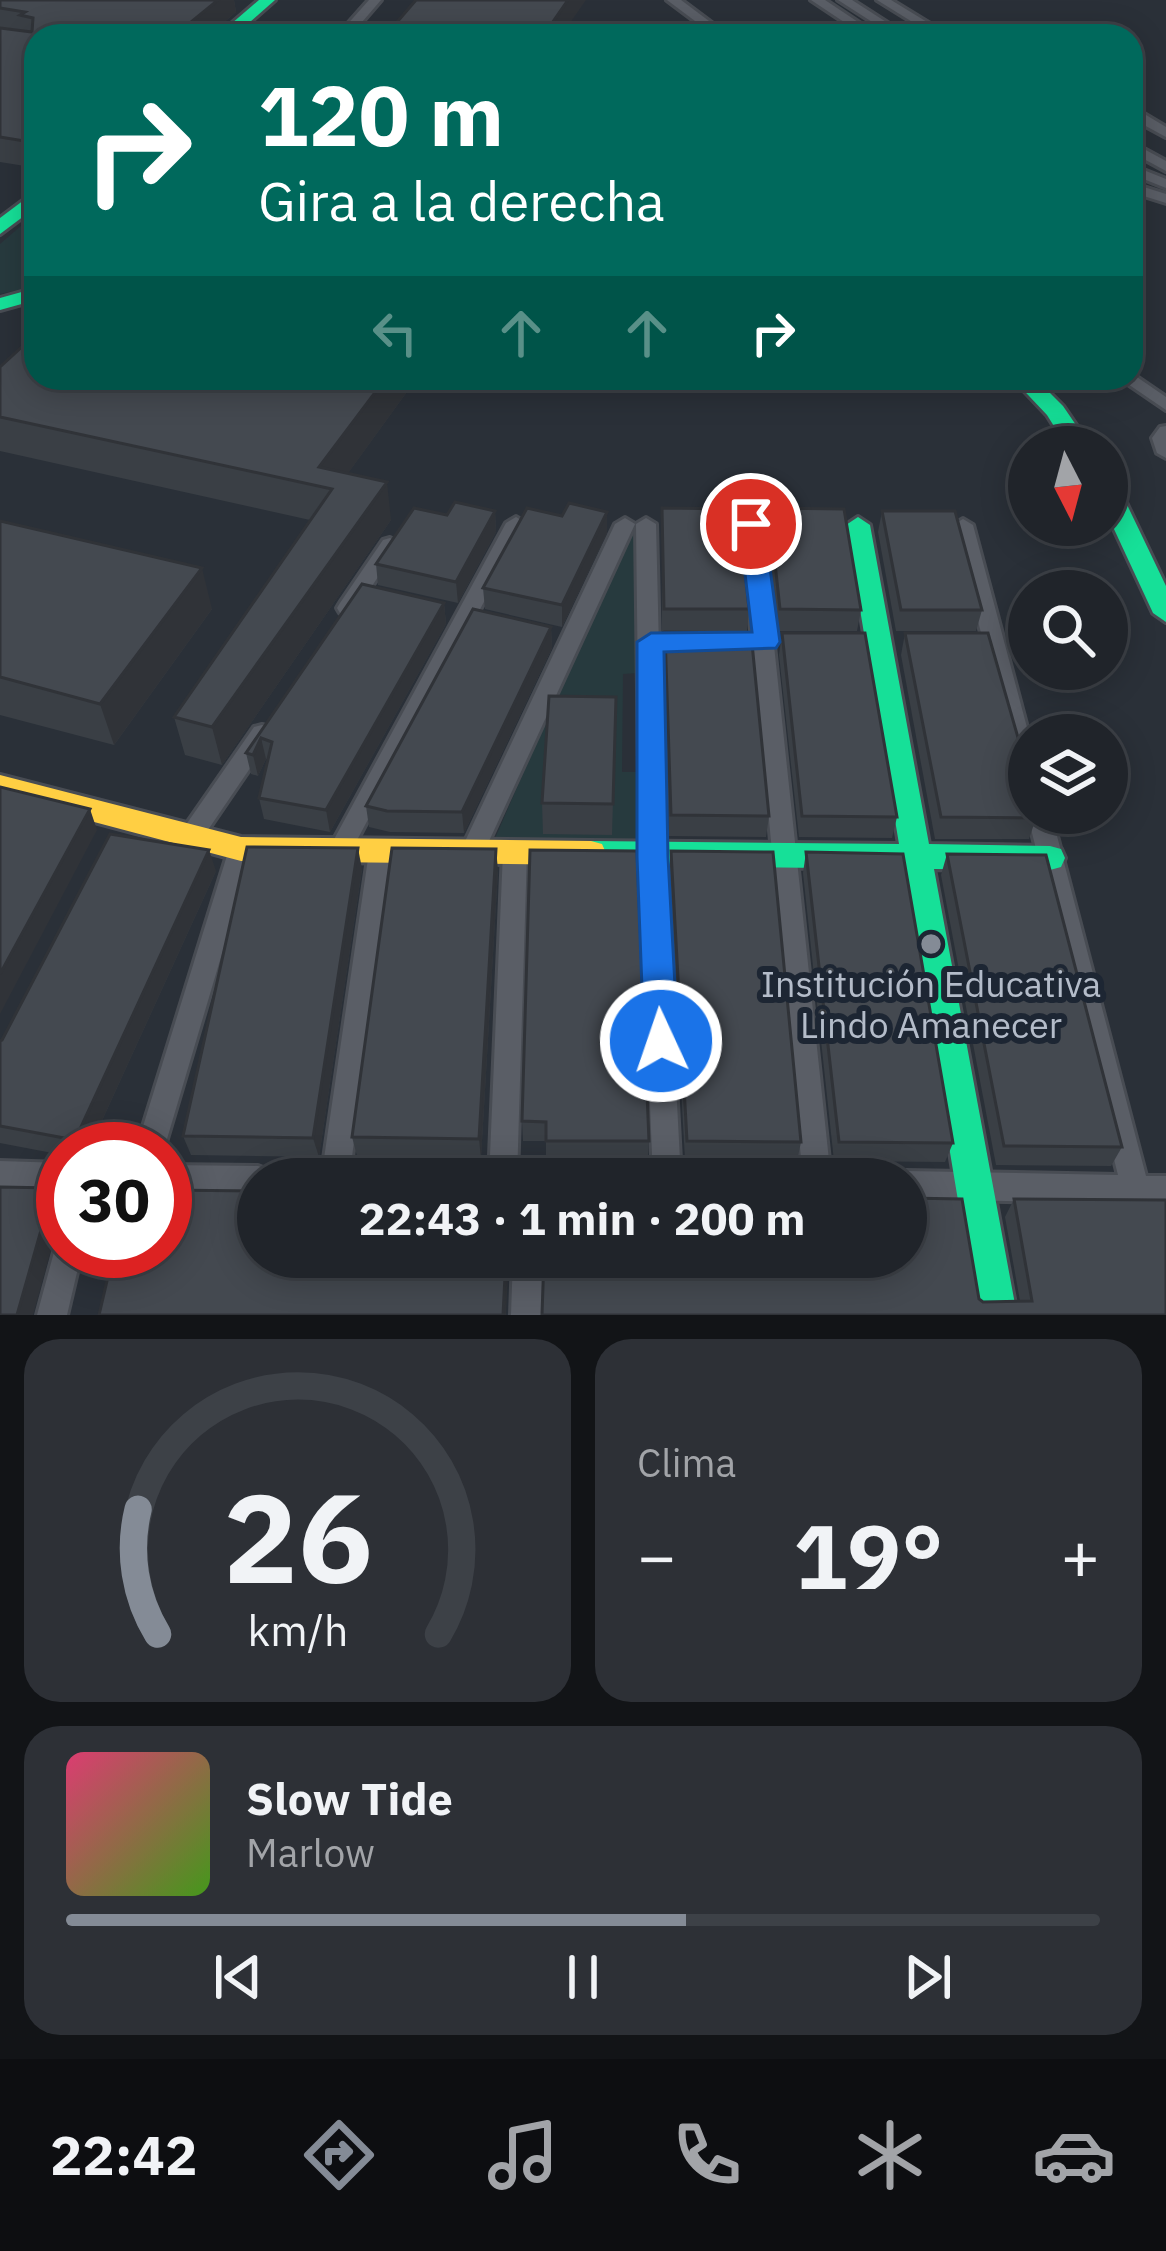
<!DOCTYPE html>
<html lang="es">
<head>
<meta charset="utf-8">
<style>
	body { margin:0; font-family:"IBM Plex Sans",sans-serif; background:#2d3036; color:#f1f3f6; height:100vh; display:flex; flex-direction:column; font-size:45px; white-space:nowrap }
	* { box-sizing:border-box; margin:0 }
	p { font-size:39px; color:#a2a4a8 }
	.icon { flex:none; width:66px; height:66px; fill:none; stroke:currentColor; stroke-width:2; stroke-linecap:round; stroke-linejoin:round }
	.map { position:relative; height:1315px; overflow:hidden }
	.drawer { display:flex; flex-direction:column; gap:24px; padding:24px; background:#121417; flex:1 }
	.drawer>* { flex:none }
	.top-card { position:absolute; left:24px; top:24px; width:1119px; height:366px; border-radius:36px; box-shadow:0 6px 30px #0003,0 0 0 3px #3d4147; background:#00695c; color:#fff; overflow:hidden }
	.needle { width:78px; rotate:174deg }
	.fabs { position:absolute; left:1008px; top:426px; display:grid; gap:24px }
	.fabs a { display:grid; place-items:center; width:120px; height:120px; border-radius:50%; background:#20242a; box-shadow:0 6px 30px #0003,0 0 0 3px #3d4147; font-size:60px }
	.speed { position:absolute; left:36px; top:1122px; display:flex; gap:24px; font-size:60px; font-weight:700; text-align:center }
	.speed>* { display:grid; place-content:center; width:156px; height:156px; border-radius:50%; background:#20242a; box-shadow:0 6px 30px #0003,0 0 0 3px #3d4147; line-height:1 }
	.speed .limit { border:18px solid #d22; background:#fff; color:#111 }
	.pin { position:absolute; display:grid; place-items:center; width:102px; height:102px; color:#fff; margin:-51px; border:6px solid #fff; border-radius:50%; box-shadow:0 3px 12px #0007 }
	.me { position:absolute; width:132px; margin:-66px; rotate:357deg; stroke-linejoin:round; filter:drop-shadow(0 0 9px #0008) }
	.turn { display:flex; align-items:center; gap:42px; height:252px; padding:0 36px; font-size:54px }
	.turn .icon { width:156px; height:156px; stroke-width:2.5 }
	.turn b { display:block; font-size:84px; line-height:102px }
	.lanes { display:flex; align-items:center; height:114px; padding:0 36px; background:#0003; justify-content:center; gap:60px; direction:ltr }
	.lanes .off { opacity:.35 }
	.big { font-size:90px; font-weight:800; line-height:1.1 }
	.drawer .widget { flex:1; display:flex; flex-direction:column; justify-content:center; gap:18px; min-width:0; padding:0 42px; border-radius:36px; background:#2d3036 }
	.drawer .dial { align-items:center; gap:0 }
	.dial svg { height:312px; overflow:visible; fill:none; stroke:#3d4147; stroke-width:7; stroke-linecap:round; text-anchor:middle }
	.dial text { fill:#f1f3f6; stroke:none }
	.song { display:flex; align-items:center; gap:36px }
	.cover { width:144px; height:144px; border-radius:18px; background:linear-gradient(135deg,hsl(340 70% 55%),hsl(100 70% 35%)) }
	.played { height:12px; border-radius:6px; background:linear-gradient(90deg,#848b96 60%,#3d4147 60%) }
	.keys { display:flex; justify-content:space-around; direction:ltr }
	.heat { display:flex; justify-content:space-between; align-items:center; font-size:66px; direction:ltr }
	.drawer .tiles { flex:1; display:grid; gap:24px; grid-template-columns:1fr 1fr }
	.widget:last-child { grid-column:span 2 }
	.trip { position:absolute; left:237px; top:1158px; width:690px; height:120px; border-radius:60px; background:#20242a; box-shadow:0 6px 30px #0003,0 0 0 3px #3d4147; font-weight:800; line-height:120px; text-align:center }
	.tabs { display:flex; height:192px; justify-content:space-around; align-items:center; background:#0d0e11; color:#a2a4a8 }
	.tabs .icon { width:84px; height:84px }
	.tabs .active { color:#848b96 }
	.tabs b { font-size:54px; color:#f1f3f6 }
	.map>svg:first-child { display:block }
	.green { fill:#273a3e }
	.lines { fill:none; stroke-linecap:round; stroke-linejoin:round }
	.street-casing { stroke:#484c53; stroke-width:6 }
	.fast-casing { stroke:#484c53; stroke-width:6 }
	.slow-casing { stroke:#484c53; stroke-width:6 }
	.street { fill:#5a5e66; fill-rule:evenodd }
	.fast { fill:#16e098; fill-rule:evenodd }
	.slow { fill:#ffcf43; fill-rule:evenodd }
	.wall { fill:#3a3f45 }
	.shaded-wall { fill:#303338 }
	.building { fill:#444950; stroke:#303338; stroke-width:3 }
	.route { fill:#1a73e8; stroke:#114b97; stroke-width:3 }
	.poi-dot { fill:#848b96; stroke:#1d2633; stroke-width:4.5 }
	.labels { text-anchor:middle; stroke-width:12; stroke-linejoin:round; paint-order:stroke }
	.poi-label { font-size:36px; fill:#b4bcc9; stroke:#1d2633 }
</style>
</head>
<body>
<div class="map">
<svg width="1166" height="1315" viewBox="0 0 1166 1315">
	<rect width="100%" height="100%" fill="#2a3038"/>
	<g class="green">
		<polygon points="36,213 36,286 0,294 0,244"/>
		<polygon points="631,524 640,524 638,673 623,674 622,772 641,772 641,846 493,843"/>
	</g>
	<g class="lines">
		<defs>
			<g id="street">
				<polygon points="369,0 381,0 350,36 337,36"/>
				<polygon points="667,0 681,0 729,36 715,36"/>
				<polygon points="811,0 825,0 879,36 865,36"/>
				<polygon points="838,0 852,0 908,36 894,36"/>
				<polygon points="877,0 891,0 950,36 935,36"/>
				<polygon points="1131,112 1141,112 1166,127 1166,137 1131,118"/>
				<polygon points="1131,142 1166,161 1166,171 1131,152"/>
				<polygon points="1131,165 1166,179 1166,188 1131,174"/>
				<polygon points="1131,183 1166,194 1166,203 1131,192"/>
				<polygon points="1131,373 1166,397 1166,410 1125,382 1123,378 1131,378"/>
				<polygon points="1166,426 1166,458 1157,453 1152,438 1160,427"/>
				<polygon points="516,517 526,523 348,857 340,860 332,857 328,850 332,843 506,523"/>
				<polygon points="625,518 635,524 484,852 480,859 472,862 464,859 460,852 615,524"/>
				<polygon points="646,518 656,524 664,857 681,1179 653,1179 640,857 636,524"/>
				<polygon points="751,518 761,524 831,1179 803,1179 741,524"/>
				<polygon points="963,519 973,525 1029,735 1029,784 1021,781 1018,775 953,525"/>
				<polygon points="390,538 400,544 354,613 340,613 337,608 340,603 383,540"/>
				<polygon points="262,725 270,727 273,733 270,739 199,843 191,845 183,843 179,836 183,829 254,727"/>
				<polygon points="1029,810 1029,813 1051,813 1146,1176 1166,1176 1166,1204 906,1199 906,1179 894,1179 906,1171 1118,1175 1027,813"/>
				<polygon points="241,840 249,842 253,849 164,1149 136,1149 229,849 233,842"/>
				<polygon points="381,842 389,845 393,852 349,1179 321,1179 369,852 373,845"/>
				<polygon points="515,842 523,845 527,852 517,1179 489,1179 503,852 507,845"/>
				<polygon points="0,1161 63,1163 63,1191 0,1189"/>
				<polygon points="165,1165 258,1166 268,1170 272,1179 258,1179 258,1194 165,1193"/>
				<polygon points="63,1238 63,1251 82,1251 67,1315 37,1315 57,1241"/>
				<polygon points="513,1257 543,1257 541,1315 511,1315"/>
			</g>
			<g id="fast">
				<polygon points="259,0 275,0 234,36 217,36"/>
				<polygon points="36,191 36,207 0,234 0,218"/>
				<polygon points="36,288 36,300 0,310 0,298"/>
				<polygon points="1012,378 1035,378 1063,406 1091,447 1067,447 1047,415"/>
				<polygon points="1107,481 1119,488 1166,586 1166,622 1153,613 1107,514"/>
				<polygon points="858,517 870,525 929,844 1050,846 1061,849 1065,858 1061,867 1050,870 934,869 1017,1315 977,1315 903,869 591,865 580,862 576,853 580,844 591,841 899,844 846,525"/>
			</g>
			<polygon id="slow" points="0,775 241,837 591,841 602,844 606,853 602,862 591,865 241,861 0,797"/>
		</defs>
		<use href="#street" class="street-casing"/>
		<use href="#fast" class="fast-casing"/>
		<use href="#slow" class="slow-casing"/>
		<use href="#street" class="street"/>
		<use href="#fast" class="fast"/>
		<use href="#slow" class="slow"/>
	</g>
	<g class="wall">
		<polygon points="0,0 234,0 236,12 208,36 36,36 36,163 31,167 0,162"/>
		<polygon points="0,367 417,378 348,473 391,520 222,765 185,755 174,717 310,520 0,451"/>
		<polygon points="662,508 749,609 747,631 662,631"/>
		<polygon points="769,508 861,610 857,631 777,631 766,530"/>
		<polygon points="495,511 496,532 458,603 378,585 376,564 447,515"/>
		<polygon points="882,511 982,610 976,631 896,631 878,532"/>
		<polygon points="607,512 607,533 562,627 485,609 483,588 562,516"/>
		<polygon points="0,521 212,609 114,745 0,715"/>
		<polygon points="362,584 444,603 446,624 330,832 264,819 259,798 268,760 266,759 258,776 251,774 246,753"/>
		<polygon points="551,627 552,648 464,833 390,832 369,827 366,806"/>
		<polygon points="665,632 769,816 766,837 669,836 664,654"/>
		<polygon points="782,633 897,817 892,838 799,837 779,655"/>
		<polygon points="905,633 1036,818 1029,839 935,839 901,655"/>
		<polygon points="616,697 612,835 543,834 542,803"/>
		<polygon points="530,850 649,1141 648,1160 546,1160 546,1141 523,1141 522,1121"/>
		<polygon points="671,851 801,1142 797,1161 685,1160 669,872"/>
		<polygon points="806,852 953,1143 945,1162 834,1161 803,873"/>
		<polygon points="947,854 1122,1147 1111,1166 996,1165 941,875"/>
		<polygon points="362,869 319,1157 191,1155 183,1136"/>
		<polygon points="498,870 481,1158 357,1156 352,1137"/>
		<polygon points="216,871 89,1149 63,1149 63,1155 0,1143 0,1041"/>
		<polygon points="1014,1199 1166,1315 542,1315 979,1299 983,1302 1020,1301 1005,1217"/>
	</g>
	<g class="shaded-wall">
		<polygon points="218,0 234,0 236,12 208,36 174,36"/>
		<polygon points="568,0 586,0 561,36 543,36"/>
		<polygon points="36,131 36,163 31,167 24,141"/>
		<polygon points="386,378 417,378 333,494 332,489 319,467"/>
		<polygon points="387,482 391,520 222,765 212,727"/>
		<polygon points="495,511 496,532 458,603 456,582"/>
		<polygon points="607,512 607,533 562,627 562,605"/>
		<polygon points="202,568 212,609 114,745 100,704"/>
		<polygon points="444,603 446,624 330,832 326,810"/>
		<polygon points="551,627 552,648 464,833 462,812"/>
		<polygon points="261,738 266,759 258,776 253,755"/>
		<polygon points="90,809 97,830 0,1014 0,974"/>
		<polygon points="358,848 362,869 319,1157 313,1138"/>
		<polygon points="496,849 498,870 481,1158 479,1139"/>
		<polygon points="209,850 216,871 89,1149 79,1149 75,1140"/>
		<polygon points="53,1188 63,1206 33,1315 17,1315"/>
		<polygon points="506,1257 509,1257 506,1315 503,1315"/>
	</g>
	<g class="building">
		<polygon points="0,0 218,0 174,36 36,36 36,131 24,141 0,137 0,28 32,32 33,18 20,15 25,12 0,8"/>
		<polygon points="416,0 568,0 543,36 385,36"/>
		<polygon points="36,334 36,378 386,378 319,467 387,482 212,727 174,717 332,489 0,417 0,367"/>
		<polygon points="455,502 495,511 456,582 376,564 414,508 447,515"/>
		<polygon points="569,503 607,512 562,605 483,588 527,508 562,516"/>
		<polygon points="662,508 739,509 749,609 664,609"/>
		<polygon points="769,508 844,509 861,610 780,609"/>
		<polygon points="882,511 955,511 982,610 901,610"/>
		<polygon points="0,521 202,568 100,704 0,677"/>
		<polygon points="362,584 444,603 326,810 259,798 272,742 261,738 253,755 246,753"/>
		<polygon points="473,609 551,627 462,812 387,811 366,806"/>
		<polygon points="665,632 751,633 769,816 671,815"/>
		<polygon points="782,633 865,633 897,817 802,816"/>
		<polygon points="905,633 988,633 1029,776 1029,813 1036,813 1036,818 941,817"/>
		<polygon points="549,696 616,697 613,804 542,803"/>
		<polygon points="0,787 90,809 0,974"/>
		<polygon points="110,834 209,850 75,1140 0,1126 0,1041 2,1040"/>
		<polygon points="247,847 358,848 313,1138 183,1136"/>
		<polygon points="392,848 496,849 479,1139 352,1137"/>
		<polygon points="530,850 637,851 649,1141 546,1141 546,1122 522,1121"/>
		<polygon points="671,851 773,852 801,1142 687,1141"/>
		<polygon points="806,852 903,854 953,1143 839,1142"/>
		<polygon points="947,854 1046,855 1122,1147 1004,1146"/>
		<polygon points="0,1187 53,1188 17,1315 0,1315"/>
		<polygon points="165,1190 258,1191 258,1257 506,1257 503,1315 99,1315 114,1251 165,1251"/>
		<polygon points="906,1198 962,1199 979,1299 983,1302 1032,1301 1014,1199 1166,1200 1166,1315 542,1315 544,1257 906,1257"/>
	</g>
	<polygon class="route" points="751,516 764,524 780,642 776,648 664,652 668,857 678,1041 673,1052 661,1056 649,1052 644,1041 637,857 637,642 651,633 752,632 739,524"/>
	<circle class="poi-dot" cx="931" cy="944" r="12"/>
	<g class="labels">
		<g class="poi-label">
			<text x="931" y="997">Institución Educativa<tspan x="931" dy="41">Lindo Amanecer</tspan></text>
		</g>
	</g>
</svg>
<div class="fabs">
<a><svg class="needle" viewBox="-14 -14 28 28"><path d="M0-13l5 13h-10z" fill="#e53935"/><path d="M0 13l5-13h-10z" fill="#a2a4a8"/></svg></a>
<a><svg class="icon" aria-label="search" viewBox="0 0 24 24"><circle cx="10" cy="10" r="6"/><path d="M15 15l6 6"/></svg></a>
<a><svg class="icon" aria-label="layers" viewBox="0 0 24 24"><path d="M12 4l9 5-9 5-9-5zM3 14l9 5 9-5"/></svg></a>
</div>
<div class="speed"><div class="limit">30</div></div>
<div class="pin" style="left:751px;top:524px;background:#d93025"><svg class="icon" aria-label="arrive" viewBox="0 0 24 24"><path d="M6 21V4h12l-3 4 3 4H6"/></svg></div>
<svg class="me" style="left:661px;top:1041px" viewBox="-20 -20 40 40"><circle r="17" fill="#1a73e8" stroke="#fff" stroke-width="3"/><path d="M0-11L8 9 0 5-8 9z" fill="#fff"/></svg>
<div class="trip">22:43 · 1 min · 200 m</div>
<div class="top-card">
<div class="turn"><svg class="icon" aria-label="right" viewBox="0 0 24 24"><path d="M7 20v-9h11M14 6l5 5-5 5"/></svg><div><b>120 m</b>Gira a la derecha</div></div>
<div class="lanes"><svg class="icon off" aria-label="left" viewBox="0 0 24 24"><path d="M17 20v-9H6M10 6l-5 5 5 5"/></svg><svg class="icon off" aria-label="ahead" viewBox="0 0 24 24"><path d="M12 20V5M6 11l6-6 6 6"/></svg><svg class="icon off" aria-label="ahead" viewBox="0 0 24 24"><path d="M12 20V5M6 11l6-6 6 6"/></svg><svg class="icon" aria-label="right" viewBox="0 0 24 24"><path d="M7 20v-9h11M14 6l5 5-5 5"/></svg></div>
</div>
</div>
<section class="drawer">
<div class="tiles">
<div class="widget dial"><svg viewBox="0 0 100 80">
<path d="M14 69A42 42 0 1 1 86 69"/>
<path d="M14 69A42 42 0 0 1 9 37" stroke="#848b96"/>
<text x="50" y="56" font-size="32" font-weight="700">26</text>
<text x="50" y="72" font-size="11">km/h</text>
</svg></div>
<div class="widget"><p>Clima</p>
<div class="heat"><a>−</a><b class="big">19°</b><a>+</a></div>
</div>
<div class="widget">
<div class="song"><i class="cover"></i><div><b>Slow Tide</b><p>Marlow</p></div></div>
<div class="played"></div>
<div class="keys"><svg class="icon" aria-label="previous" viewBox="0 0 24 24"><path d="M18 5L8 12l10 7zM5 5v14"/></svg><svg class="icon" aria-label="pause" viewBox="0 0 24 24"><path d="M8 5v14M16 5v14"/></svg><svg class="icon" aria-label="next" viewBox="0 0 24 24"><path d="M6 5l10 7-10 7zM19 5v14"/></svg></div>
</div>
</div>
</section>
<nav class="tabs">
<b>22:42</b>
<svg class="icon active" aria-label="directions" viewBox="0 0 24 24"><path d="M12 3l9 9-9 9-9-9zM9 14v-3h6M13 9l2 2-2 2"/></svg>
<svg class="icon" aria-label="music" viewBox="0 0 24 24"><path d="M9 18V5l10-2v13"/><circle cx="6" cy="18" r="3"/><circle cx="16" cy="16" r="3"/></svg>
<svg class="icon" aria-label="phone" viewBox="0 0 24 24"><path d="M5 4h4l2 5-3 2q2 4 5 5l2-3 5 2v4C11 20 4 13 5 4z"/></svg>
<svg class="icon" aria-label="climate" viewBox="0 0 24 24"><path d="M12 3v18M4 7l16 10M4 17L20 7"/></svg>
<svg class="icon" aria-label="car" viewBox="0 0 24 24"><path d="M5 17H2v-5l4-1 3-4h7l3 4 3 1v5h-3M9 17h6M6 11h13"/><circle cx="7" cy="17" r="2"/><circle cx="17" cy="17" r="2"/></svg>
</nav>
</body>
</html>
